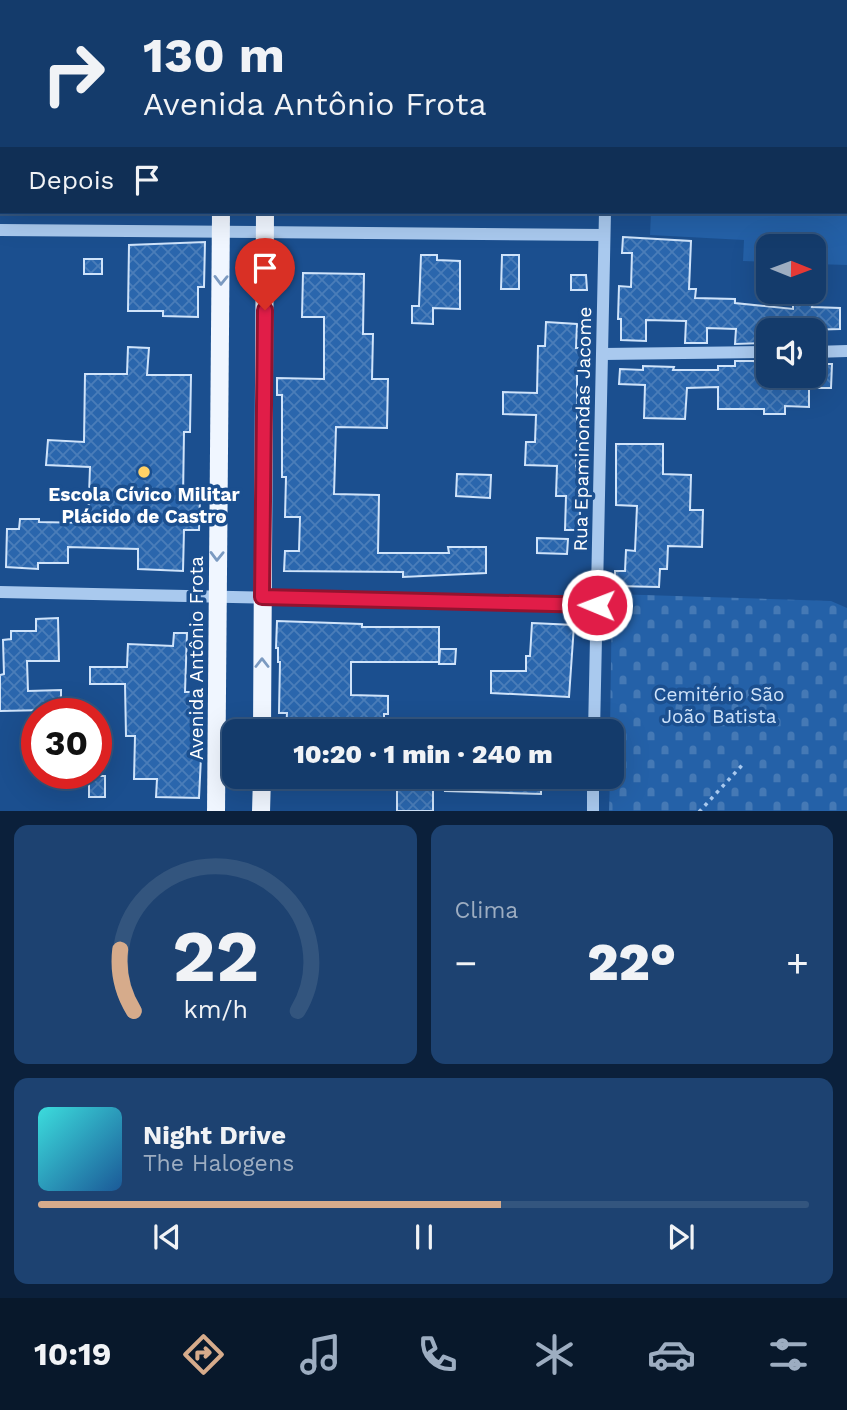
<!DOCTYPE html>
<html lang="pt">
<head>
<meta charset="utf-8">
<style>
	body { margin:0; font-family:"Work Sans",sans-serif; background:#1d4271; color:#f1f3f6; height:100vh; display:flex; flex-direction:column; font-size:26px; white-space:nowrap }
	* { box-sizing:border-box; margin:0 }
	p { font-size:23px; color:#9dadc1 }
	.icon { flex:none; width:38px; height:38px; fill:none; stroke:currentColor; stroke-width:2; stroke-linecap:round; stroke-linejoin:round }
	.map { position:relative; height:811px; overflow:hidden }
	.panel { display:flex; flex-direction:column; gap:14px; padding:14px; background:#0b203b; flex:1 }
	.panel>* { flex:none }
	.banner { position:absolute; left:0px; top:0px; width:847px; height:214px; box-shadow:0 7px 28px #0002,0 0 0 2px #33557e; background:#143b6b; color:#f1f3f6; overflow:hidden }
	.needle { width:46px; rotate:91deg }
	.tools { position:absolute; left:756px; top:234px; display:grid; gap:14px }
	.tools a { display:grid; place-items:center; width:70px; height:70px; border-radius:14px; background:#143b6b; box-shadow:0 7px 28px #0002,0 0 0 2px #33557e; font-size:35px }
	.speed { position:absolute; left:21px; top:698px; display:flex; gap:14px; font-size:35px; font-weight:700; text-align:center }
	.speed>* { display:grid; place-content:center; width:91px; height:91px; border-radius:50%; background:#143b6b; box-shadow:0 7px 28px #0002,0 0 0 2px #33557e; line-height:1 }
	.speed .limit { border:10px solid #d22; background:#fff; color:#111 }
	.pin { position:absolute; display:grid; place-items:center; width:60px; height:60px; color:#fff; margin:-72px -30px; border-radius:50% 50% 50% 0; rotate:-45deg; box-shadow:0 0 7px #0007 }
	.pin .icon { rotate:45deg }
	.me { position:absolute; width:77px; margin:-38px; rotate:271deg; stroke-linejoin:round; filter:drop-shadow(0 0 5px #0008) }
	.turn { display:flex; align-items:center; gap:24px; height:147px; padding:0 28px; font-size:32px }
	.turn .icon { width:91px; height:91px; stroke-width:2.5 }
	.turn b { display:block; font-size:49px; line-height:60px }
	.then { display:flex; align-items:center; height:66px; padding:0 28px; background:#0003; gap:14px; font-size:26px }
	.big { font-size:52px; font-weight:800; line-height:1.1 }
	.panel .widget { flex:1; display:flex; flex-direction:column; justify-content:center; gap:10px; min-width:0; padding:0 24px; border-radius:14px; background:#1d4271 }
	.panel .dial { align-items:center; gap:0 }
	.dial svg { height:182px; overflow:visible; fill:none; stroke:#33557e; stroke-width:7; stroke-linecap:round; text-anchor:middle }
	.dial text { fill:#f1f3f6; stroke:none }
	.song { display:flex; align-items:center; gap:21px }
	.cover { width:84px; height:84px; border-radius:10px; background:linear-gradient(135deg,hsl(180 70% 55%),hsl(210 70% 35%)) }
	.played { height:7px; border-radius:4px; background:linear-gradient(90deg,#d6ab8b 60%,#33557e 60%) }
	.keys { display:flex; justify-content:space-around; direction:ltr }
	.heat { display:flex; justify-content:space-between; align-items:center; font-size:38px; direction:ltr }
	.panel .tiles { flex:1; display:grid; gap:14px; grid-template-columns:1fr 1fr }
	.widget:last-child { grid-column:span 2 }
	.trip { position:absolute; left:222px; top:719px; width:402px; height:70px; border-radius:14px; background:#143b6b; box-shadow:0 7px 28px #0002,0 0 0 2px #33557e; font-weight:800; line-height:70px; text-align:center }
	.dock { display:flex; height:112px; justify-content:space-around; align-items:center; background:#08182b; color:#9dadc1 }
	.dock .icon { width:49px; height:49px }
	.dock .selected { color:#d6ab8b }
	.dock b { font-size:32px; color:#f1f3f6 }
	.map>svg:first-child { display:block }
	.green { fill:#2461a8 }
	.cemetery { fill:url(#cemetery-stones) }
	.building { fill:url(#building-cross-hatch); stroke:#cfe3fa; stroke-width:2 }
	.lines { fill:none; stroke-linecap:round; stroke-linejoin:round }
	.path { stroke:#a9c9ee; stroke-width:3.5; stroke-dasharray:3.5 5; stroke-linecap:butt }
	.minor { stroke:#a9c9ee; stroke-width:12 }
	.major { stroke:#f0f6ff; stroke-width:18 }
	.oneway { stroke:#7b9ac1 }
	.route-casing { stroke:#92132f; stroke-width:18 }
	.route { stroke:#e11d48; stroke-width:12 }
	.poi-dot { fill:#ffd166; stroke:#1b4f8f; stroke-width:2.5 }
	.labels { text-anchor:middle; stroke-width:7; stroke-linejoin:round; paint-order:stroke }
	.street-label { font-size:19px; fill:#fff; stroke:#1b4f8f }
	.poi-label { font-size:19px; font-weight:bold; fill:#fff; stroke:#1b4f8f }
	.park-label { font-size:19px; fill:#cfe3fa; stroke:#1b4f8f }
</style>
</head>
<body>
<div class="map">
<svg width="847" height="812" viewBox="0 0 847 812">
	<defs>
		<pattern id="cemetery-stones" width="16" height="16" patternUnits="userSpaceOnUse" patternTransform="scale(1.75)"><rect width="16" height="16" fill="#2461a8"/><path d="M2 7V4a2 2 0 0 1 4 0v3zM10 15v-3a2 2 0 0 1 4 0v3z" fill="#4579b5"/></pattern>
		<pattern id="building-cross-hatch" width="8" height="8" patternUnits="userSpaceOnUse" patternTransform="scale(1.75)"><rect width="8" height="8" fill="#2a66ad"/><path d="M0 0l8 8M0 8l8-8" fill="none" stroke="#4a7db9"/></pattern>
	</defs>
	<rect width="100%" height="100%" fill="#1b4f8f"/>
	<polygon class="green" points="656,0 847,0 847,265 814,264 814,247 768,247 768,262 743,261 744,240 650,235 651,212 845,212 845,2 656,2"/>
	<polygon class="cemetery" points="612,594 831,601 847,608 847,811 609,811 610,777 612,777 612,732 610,731"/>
	<g class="building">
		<polygon points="623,237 691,241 689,289 696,289 695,298 735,299 735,303 793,309 793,299 813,300 812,307 840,308 840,329 768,331 768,338 765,338 765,343 735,344 736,329 707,328 707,343 685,343 686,321 646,320 646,341 621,340 621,319 618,319 619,286 631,287 632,253 622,253"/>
		<polygon points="205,242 204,287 198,287 198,317 163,316 163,311 128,311 129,245"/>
		<polygon points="421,255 437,255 437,260 460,261 460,309 433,308 433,324 412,323 412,306 419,306"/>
		<polygon points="502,255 519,255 519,289 501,289"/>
		<rect x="84" y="259" width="18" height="15"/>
		<polygon points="303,273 364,274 363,334 373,334 372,379 388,379 387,428 336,427 334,494 379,495 378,553 449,553 448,547 486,547 486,573 403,577 403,572 284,571 285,551 299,551 300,517 285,517 286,477 282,477 282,395 277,395 277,378 324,379 324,317 302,317"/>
		<polygon points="571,275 586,275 587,290 571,290"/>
		<polygon points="546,322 577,324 576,348 586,348 585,369 577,369 577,420 586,420 585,442 577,441 576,470 580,470 580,530 565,530 566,496 556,496 557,466 525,465 526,442 535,442 536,415 503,414 503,392 537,393 538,346 545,346"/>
		<polygon points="128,347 149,348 147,375 191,375 190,432 184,432 183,498 200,498 199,530 184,530 183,571 138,569 138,549 68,547 68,563 38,563 38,569 6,567 7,529 19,529 20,519 39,519 39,522 88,523 90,467 46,465 48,440 84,442 85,374 127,374"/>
		<polygon points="735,361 764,361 763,366 768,367 768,376 809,376 809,407 785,406 785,414 764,414 764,409 718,409 718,387 687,388 685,419 644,418 645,385 619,384 620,369 643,370 643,366 674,367 673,370 718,370 718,366 735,366"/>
		<polygon points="816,364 832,364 831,388 816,388"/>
		<polygon points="616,444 663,444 663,474 691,475 690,510 703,510 702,547 668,546 667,569 660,569 659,587 615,586 615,571 625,571 626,550 635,551 637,506 616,505"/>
		<polygon points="457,474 491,475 490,498 456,496"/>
		<polygon points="537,538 568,539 567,554 537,553"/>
		<polygon points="58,618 59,661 27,661 28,691 61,690 61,714 47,714 47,710 0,711 0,675 4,674 3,640 11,639 11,631 36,631 36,619"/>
		<polygon points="277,621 362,624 362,627 439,627 439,662 351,662 351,695 388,696 388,714 384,714 384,732 286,732 287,713 279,713 280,662 278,662 278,648 276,648"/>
		<polygon points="532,623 574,625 569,697 491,693 491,671 526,671 526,656 530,656"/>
		<polygon points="174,633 187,633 185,692 199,692 201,757 199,798 156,797 157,779 134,779 135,736 126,736 125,684 90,684 90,667 127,667 128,644 173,646"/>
		<polygon points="440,649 456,649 455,664 439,664"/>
		<rect x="89" y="776" width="16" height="21"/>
		<polygon points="446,777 541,777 541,794 445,791"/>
		<polygon points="397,782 433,783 433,811 397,811"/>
	</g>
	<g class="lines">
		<polyline class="path" points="699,812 745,762"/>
		<g class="minor">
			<polyline points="609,2 609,0"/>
			<polyline points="0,230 604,235"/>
			<polyline points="814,352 847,351"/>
			<polyline points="603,354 768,352"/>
			<polyline points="0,592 597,605"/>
			<polyline points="594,732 605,212"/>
			<polyline points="593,812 593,777"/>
		</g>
		<g class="major">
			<polyline points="220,0 220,2"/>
			<polyline points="267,2 267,0"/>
			<polyline points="262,732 265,212"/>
			<polyline points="216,812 221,212"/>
			<polyline points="261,812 262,777"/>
		</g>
	</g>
	<defs><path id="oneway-chevron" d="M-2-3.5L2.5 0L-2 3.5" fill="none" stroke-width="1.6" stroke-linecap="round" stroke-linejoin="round" transform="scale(1.75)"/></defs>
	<g class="oneway">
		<use href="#oneway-chevron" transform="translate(221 280) rotate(91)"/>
		<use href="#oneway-chevron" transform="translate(217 556) rotate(91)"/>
		<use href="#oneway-chevron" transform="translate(262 663) rotate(-90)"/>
	</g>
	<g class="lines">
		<defs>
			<polyline id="route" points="265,310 262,597 597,605"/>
		</defs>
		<use href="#route" class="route-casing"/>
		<use href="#route" class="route"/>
	</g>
	<circle class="poi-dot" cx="144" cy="472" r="7"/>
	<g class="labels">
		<g class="street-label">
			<text transform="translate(582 429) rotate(-89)" y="7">Rua Epaminondas Jacome</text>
			<text transform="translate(196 658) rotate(-90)" y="7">Avenida Antônio Frota</text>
		</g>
		<g class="poi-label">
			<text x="144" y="501">Escola Cívico Militar<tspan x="144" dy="22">Plácido de Castro</tspan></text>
		</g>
		<g class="park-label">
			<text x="719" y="701">Cemitério São<tspan x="719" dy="22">João Batista</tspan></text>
		</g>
	</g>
</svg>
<div class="tools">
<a><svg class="needle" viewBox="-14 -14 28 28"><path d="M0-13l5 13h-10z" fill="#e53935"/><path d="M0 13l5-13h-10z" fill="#9dadc1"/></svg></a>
<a><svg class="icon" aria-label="sound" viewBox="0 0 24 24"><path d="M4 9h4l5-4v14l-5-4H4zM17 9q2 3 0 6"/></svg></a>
</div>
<div class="speed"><div class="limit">30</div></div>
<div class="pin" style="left:265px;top:310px;background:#d93025"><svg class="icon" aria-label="arrive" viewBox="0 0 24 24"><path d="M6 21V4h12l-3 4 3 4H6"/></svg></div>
<svg class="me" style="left:597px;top:605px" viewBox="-20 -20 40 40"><circle r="17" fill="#e11d48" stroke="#fff" stroke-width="3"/><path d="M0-11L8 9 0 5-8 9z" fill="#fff"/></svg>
<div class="trip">10:20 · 1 min · 240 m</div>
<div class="banner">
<div class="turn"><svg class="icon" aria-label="right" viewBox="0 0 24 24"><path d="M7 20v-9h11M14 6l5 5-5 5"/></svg><div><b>130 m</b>Avenida Antônio Frota</div></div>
<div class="then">Depois<svg class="icon" aria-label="arrive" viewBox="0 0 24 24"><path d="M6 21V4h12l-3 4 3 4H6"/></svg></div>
</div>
</div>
<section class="panel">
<div class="tiles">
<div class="widget dial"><svg viewBox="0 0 100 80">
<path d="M14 69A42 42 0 1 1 86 69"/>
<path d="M14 69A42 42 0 0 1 8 42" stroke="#d6ab8b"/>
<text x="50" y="56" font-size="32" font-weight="700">22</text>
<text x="50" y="72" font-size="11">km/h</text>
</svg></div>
<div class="widget"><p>Clima</p>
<div class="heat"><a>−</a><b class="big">22°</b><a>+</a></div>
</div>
<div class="widget">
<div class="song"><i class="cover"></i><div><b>Night Drive</b><p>The Halogens</p></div></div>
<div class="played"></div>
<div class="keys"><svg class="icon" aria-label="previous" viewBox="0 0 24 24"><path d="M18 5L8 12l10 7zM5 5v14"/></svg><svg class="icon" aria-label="pause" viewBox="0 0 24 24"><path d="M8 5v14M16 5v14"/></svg><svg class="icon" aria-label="next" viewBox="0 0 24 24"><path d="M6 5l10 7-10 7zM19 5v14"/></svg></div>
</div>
</div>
</section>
<nav class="dock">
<b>10:19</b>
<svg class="icon selected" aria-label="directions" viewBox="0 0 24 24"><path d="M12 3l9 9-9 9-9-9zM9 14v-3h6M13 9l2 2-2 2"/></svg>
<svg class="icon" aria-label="music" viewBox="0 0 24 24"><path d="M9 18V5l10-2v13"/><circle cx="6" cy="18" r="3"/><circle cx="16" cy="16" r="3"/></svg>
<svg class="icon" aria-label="phone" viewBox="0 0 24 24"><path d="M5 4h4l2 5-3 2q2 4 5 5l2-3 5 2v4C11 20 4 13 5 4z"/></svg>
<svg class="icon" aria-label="climate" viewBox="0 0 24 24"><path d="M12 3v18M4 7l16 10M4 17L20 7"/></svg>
<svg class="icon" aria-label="car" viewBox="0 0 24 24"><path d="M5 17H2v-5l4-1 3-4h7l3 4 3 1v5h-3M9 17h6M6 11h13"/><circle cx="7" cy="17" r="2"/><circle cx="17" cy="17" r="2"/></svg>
<svg class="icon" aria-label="filters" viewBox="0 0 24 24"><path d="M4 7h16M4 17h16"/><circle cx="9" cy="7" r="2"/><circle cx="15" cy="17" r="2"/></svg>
</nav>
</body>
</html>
